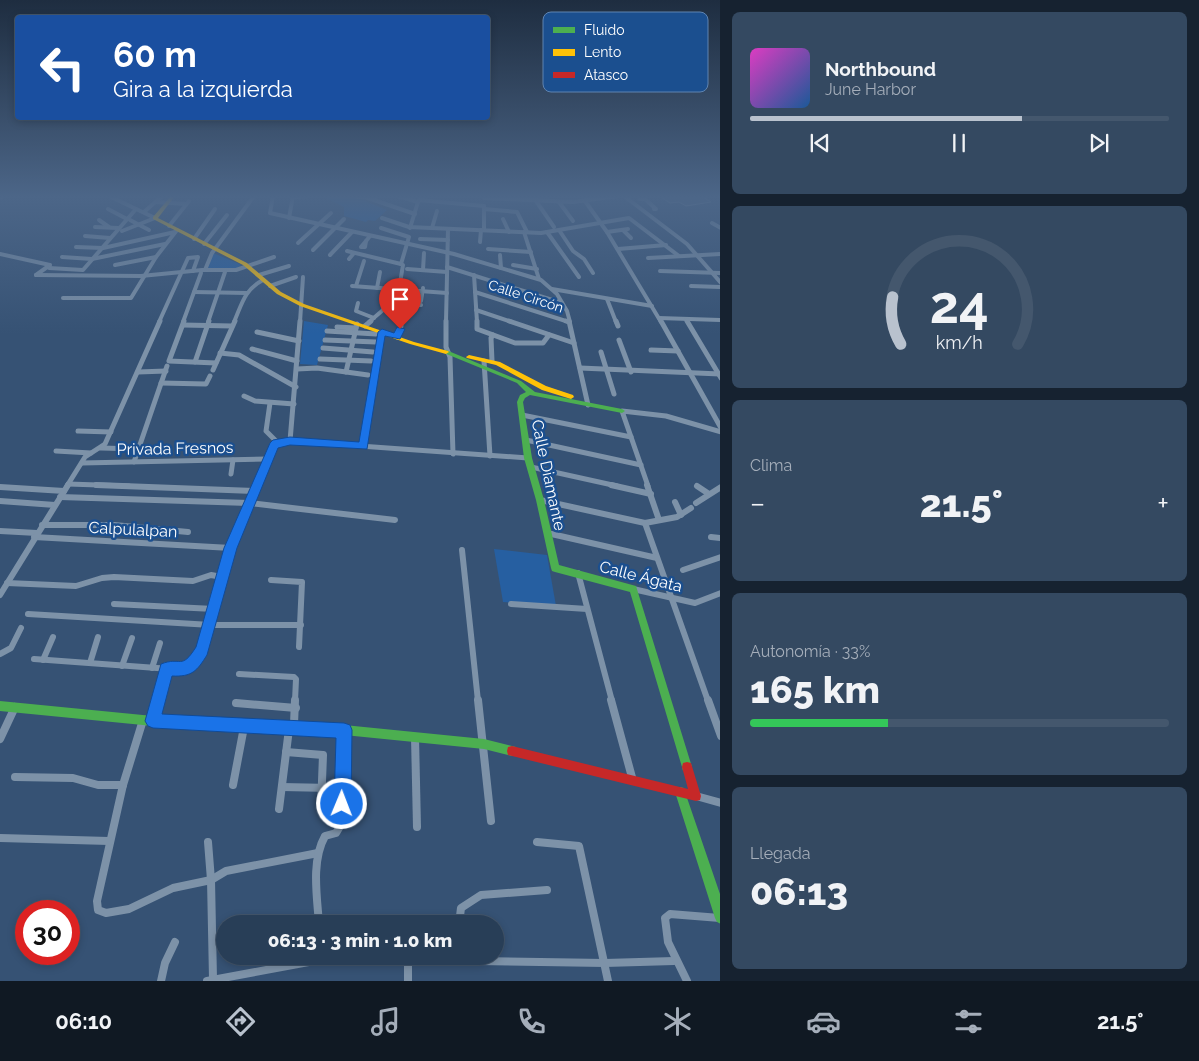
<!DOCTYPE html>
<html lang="es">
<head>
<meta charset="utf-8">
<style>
	body { margin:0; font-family:Raleway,sans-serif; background:#344961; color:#f1f3f6; height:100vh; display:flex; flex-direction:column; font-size:19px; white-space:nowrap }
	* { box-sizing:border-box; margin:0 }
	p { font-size:16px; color:#a5aeba }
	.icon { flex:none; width:28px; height:28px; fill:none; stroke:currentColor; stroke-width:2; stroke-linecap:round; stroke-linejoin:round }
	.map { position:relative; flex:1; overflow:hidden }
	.sheet { display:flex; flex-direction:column; gap:12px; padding:12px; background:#162230; width:479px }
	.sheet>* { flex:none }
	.top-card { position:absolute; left:15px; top:15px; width:475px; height:105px; border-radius:5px; box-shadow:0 2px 8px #0003,0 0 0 1px #44576d; background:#1a4fa0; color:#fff; overflow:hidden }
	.speed { position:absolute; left:15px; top:900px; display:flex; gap:10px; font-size:25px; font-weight:700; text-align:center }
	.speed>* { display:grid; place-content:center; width:65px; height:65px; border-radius:50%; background:#283e57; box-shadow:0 2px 8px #0003,0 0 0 1px #44576d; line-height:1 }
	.speed .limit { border:8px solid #d22; background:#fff; color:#111 }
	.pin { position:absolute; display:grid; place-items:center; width:42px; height:42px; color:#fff; margin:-51px -21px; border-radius:50% 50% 50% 0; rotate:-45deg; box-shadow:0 0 5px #0007 }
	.pin .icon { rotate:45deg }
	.me { position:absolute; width:55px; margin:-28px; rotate:1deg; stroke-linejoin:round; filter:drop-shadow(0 0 4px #0008) }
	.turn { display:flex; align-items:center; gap:18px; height:105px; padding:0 15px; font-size:22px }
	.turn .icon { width:65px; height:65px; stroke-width:2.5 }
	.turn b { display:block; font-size:35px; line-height:42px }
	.big { font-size:38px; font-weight:800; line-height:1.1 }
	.sheet .tile { flex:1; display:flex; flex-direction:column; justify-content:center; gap:8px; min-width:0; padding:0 18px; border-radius:8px; background:#344961 }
	.sheet .dial { align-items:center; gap:0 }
	.dial svg { height:130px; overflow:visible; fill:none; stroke:#44576d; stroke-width:7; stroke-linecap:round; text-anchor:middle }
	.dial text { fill:#f1f3f6; stroke:none }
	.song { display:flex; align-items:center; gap:15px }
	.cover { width:60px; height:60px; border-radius:8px; background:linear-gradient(135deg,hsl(310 70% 55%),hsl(210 70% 35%)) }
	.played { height:5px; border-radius:2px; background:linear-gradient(90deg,#b9c2ce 65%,#44576d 65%) }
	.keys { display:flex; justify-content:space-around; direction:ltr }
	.heat { display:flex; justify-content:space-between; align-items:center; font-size:28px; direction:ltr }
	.charge { height:8px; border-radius:4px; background:linear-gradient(90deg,#34c759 33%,#44576d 0) }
	.trip { position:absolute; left:216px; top:915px; width:288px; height:50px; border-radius:25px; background:#283e57; box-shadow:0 2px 8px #0003,0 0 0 1px #44576d; font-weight:800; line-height:50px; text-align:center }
	.tab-bar { display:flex; height:80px; justify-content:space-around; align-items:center; background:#101923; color:#a5aeba }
	.tab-bar .icon { width:35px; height:35px }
	.tab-bar .selected { color:#b9c2ce }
	.tab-bar b { font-size:22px; color:#f1f3f6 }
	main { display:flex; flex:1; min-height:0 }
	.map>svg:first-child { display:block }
	.green { fill:#265fa1 }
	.building { fill:#506783; stroke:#92a2b6 }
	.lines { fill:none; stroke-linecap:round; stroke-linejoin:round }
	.street-far3 { stroke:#7d92a8; stroke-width:4 }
	.street-far2 { stroke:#7d92a8; stroke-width:5 }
	.street-far1 { stroke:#7d92a8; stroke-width:6 }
	.street { stroke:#7d92a8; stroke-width:8 }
	.fast { fill:#4caf50; fill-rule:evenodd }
	.slow { fill:#ffc107; fill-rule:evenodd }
	.jam { fill:#c62828; fill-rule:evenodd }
	.route { fill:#1a73e8; stroke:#114b97 }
	.labels { text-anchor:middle; stroke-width:5; stroke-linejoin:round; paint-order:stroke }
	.far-street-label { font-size:14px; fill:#fff; stroke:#1b4f8f }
	.street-label { font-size:16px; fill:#fff; stroke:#1b4f8f }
	.key { fill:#1b4f8f; stroke:#5f84b1; stroke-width:1 }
	.key-label { font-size:14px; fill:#fff }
</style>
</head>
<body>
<main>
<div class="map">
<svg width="721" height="981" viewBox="0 0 721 981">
	<rect width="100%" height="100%" fill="#365274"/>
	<g class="green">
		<polygon points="353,196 387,210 375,221 368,220 366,222 344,216 344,207 326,198"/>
		<polygon points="213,253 242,265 235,269 208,268"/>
		<polygon points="304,321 328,325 317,365 300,364"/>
		<polygon points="494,549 547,555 556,606 503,602"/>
	</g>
	<polygon class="building" points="659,196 703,197 711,202 686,206 679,202 670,203"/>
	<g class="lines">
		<g class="street-far3">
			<polyline points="109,196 155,218"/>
			<polyline points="273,196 270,213 454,254 541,280 557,294 567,311 570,322"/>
			<polyline points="398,196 418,202"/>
			<polyline points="624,196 687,244 721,283"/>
			<polyline points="0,197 3,196"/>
			<polyline points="293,197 308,196"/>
			<polyline points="357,197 365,197 415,214"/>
			<polyline points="484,198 573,202 618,196"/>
			<polyline points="640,199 645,199 656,209 654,209"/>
			<polyline points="419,200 484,206"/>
			<polyline points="536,201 554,227"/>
			<polyline points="585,201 607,232 661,322"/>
			<polyline points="156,202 186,204"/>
			<polyline points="559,202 573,221"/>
			<polyline points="484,206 484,230"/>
			<polyline points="108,209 127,219"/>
			<polyline points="484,209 517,212 527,232"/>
			<polyline points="144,212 162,196"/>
			<polyline points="289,218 293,196"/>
			<polyline points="382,218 409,227 541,233 629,218 679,256"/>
			<polyline points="503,219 509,232"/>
			<polyline points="99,220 109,227"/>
			<polyline points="130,220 149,230"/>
			<polyline points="712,223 721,228"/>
			<polyline points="169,226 189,201"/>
			<polyline points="95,227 118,228"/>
			<polyline points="381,228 409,237 401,264 403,265 399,289"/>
			<polyline points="410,228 418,202 423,196"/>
			<polyline points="432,228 437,211"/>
			<polyline points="559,230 573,251 584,259 593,273"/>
			<polyline points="623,230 631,238"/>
			<polyline points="122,231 155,218"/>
			<polyline points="524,232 539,279"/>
			<polyline points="547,232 579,277"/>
			<polyline points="607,232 628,229"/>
			<polyline points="85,236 110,238"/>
			<polyline points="194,239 215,209"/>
			<polyline points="420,239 448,240"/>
			<polygon points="366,241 365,247 361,247"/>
			<polyline points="366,241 370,236"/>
			<polyline points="480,242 481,230"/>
			<polyline points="298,243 331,213"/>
			<polyline points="204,244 227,215"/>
			<polyline points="76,247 103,248 175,232"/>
			<polyline points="488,249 531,252"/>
			<polyline points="618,249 666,245"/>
			<polyline points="313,250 344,219"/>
			<polyline points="347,251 401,264"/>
			<polyline points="0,254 50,265 36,275"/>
			<polyline points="330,255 352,232"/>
			<polyline points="500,255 501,268"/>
			<polyline points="62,257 92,259 165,244"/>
			<polyline points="648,258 721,254"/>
			<polyline points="349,259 354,253"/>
			<polyline points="115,265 156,257"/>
			<polyline points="513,265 537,269"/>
			<polyline points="447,267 562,303"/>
			<polyline points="49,268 83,270 136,209"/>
			<polyline points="407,269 447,272"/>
			<polyline points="205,270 212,253 254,196"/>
			<polyline points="423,270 424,253"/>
			<polyline points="660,271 721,273"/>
			<polyline points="36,275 141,276 202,270 236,270 274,257"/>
			<polyline points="259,275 289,266"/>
			<polyline points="474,275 477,322"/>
			<polyline points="270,286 296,277"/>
			<polyline points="352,286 447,293"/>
			<polyline points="356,286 364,261"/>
			<polyline points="691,286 721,287"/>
			<polyline points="377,288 380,272"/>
			<polyline points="552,289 652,306"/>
			<polyline points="194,292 247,293"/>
			<polyline points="475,292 569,322"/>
			<polyline points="63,298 131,298 156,257 177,230"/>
			<polyline points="400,299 402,289"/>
			<polyline points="607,299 616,322"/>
			<polyline points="421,301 423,288"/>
			<polyline points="358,303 356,311 374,318"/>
			<polyline points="476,310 512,322"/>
			<polyline points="659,318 721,320"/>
			<polyline points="686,319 688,322"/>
			<polyline points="159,322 188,258 198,257 193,271"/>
			<polyline points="183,322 201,273"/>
			<polyline points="208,322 225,272"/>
			<path d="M234,322C242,304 244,290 263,280"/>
			<polyline points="300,322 303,277"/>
			<polyline points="369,322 383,310 384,305"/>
			<polyline points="400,322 398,304 421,305"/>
			<polyline points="446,322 448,229"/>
		</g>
		<g class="street-far2">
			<polyline points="184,321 169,361 216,363"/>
			<polyline points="446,321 446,347 450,357 453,454"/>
			<polyline points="477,321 477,329 515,343 543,343 549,335"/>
			<polyline points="509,321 574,343"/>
			<polyline points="566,321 569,322"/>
			<polyline points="569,321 588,405"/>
			<polyline points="616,321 618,326"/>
			<polyline points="661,321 721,428"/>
			<polyline points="687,321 721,378"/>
			<polyline points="183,325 232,326"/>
			<polyline points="365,326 371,321"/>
			<polyline points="337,327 356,328"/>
			<polyline points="327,331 376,334"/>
			<polyline points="257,332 299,341"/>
			<polyline points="397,337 401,326 400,321"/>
			<polyline points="325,340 376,342"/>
			<polyline points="619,340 631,372"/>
			<polyline points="323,348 373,352"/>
			<polyline points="252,349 297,361"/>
			<polyline points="651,350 678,351"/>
			<polyline points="601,352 614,394"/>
			<polyline points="220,353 239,355 296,387"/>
			<polyline points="320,359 371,361"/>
			<polyline points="484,361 490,456"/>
			<polyline points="492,361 491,338 493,335"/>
			<polyline points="195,362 209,321"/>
			<polyline points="580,368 721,374"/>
			<polyline points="297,369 317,368 368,375"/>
			<polyline points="213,370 235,321"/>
			<polyline points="138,372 166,371"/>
			<polyline points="346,372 357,324"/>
			<polyline points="161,383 206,384 210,376"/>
			<polyline points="244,396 255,401 294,404"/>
			<polyline points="270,403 266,431 277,442"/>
			<polyline points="522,415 631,437"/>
			<polyline points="78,431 111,432"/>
			<polyline points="526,440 641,465"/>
			<polyline points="290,441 300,321"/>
			<polyline points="364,446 382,332"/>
			<polyline points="101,448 139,449"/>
			<polyline points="56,451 91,453"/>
			<polyline points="134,462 167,366"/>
			<polyline points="82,463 267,459"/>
			<polyline points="531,467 617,486"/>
			<polyline points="231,474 233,460"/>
			<polyline points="68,484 129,486"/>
			<polyline points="67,486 85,457 105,444 160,321"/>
			<polyline points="256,486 268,458 277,442 290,441 528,458"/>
			<polyline points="648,486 622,411 666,416 721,432"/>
		</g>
		<g class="street-far1">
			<polyline points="96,485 254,491"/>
			<polyline points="611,485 651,494"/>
			<polyline points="647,485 659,520"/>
			<polyline points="697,486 709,494"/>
			<polyline points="0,487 64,491"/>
			<polyline points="60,497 249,503 395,520"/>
			<polyline points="540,500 645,523 677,517 691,508"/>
			<polyline points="0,501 55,505"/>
			<polyline points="675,502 681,515"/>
			<polyline points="696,503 721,487"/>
			<polyline points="645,523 708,701"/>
			<polyline points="42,525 114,525 188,532"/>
			<polyline points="0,531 37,533"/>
			<polyline points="547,533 657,558"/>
			<polyline points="34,537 231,548"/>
			<polyline points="711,537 721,538"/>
			<polyline points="462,550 478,701"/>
			<polyline points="683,570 721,557"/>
			<polyline points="578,573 612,701"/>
			<polyline points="271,580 302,582 299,647"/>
			<polyline points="7,583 76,586 102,578 114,577 193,581 211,575 222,577"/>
			<polyline points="633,589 695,603 721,593"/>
			<polyline points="0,595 68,485"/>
			<polyline points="114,604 214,609"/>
			<polyline points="511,604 587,609"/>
			<polyline points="28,614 211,625 301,625"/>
			<polyline points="0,654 11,648 21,628"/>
			<path d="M34,659L184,670C216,643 215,598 227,561C235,535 246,510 257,485"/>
			<polyline points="43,660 53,637"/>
			<polyline points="90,663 98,637"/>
			<polyline points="122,666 132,638"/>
			<polyline points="152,668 160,643"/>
			<polyline points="239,674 294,677 296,679 295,701"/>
			<polyline points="158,701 167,669"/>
		</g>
		<g class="street">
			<polyline points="478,700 491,821"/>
			<polyline points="611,700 633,781"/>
			<polyline points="708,700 721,736"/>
			<polyline points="236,703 296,708"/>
			<polyline points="143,720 123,785 97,901 98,910 106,913 129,909 173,888 211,880 226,871 318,853"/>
			<polyline points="153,721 159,700"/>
			<polyline points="294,724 295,700"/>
			<polyline points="415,737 417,827"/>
			<polyline points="0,739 15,707"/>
			<polyline points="286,752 323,755 321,807"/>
			<polyline points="15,777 73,778 98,785 123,785"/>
			<polyline points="233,785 244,727"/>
			<polyline points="282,787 331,788"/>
			<polyline points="696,796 721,803"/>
			<polyline points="279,809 289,729"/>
			<polyline points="0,838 109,841"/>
			<polyline points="208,842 211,880 213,979"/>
			<polyline points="537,842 579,846 608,981"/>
			<path d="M319,924C317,896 311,861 325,836L336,833L342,823L344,730"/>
			<polyline points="459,924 461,908 481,895 547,890"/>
			<polyline points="408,958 408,981"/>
			<polyline points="408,960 605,963 674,961"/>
			<polyline points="161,981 165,963 175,942"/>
			<polyline points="207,981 341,956"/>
			<polyline points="687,981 668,942 665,918 670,914 720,918"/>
		</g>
		<g class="fast">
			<polygon points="446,350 521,381 535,392 622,409 625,411 622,413 530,395 525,398 523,402 532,458 544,500 559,565 636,586 692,767 691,771 687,772 683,771 682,767 630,592 555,572 552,571 551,568 536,500 524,458 517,402 520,395 526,392 517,383 444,353 444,351"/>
			<polygon points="0,701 153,716 344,725 484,739 516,747 517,751 516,755 512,756 484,749 344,735 153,726 0,711"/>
			<polygon points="680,787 684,788 685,792 721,897 721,924 717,922 715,918 675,792 676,788"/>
		</g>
		<g class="slow">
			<polygon points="171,196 175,196 158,218 247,263 281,292 304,304 414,342 448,351 449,352 446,354 410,344 300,306 277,294 243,265 153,219 153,217"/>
			<polygon points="469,355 500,362 546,386 573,395 574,397 571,399 542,390 496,365 467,358 466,357"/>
		</g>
		<polygon class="jam" points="512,746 688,789 682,767 683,763 687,762 691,763 701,796 700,800 696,801 512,756 508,755 507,751 508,747"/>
	</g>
	<linearGradient id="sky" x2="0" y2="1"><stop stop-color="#1e2d40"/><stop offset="0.59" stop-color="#4c6688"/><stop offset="1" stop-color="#4c6688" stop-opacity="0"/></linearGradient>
	<rect width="721" height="334" fill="url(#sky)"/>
	<path class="route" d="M397,327L405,329L400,339L385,336L367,449L290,445L278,448L237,548L207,655C197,671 192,677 172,676L162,714L344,723L350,725L352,730L351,804L348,810L342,813L337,810L334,804L336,738L153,728L148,726L145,721L161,664C181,656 181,671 196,647L224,548L270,443L273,440L290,437L359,442L378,332L382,329L394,333Z"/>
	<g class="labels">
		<g class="far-street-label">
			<text transform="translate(526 296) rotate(18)" y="5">Calle Circón</text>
		</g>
		<g class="street-label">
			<text transform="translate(175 448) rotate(-1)" y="6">Privada Fresnos</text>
			<text transform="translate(549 475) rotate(78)" y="6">Calle Diamante</text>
			<text transform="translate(133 529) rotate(3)" y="6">Calpulalpan</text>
			<text transform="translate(641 576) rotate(14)" y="6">Calle Ágata</text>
		</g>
	</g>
	<rect x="543" y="12" width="165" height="80" rx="8" class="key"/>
	<rect x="553" y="27" width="22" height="6" fill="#4caf50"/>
	<rect x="553" y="49" width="22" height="7" fill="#ffc107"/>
	<rect x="553" y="72" width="22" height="6" fill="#c62828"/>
	<g class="key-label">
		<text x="584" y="35">Fluido</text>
		<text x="584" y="57">Lento</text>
		<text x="584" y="80">Atasco</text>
	</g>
</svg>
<div class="speed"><div class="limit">30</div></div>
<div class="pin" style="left:400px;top:329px;background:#d93025"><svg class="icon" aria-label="arrive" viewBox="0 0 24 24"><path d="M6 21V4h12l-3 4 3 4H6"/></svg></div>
<svg class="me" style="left:342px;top:804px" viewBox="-20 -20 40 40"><circle r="17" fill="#1a73e8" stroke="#fff" stroke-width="3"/><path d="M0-11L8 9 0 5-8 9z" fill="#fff"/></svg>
<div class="trip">06:13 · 3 min · 1.0 km</div>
<div class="top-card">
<div class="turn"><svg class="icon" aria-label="left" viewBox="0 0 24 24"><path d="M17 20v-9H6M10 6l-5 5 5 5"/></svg><div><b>60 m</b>Gira a la izquierda</div></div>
</div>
</div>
<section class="sheet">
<div class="tile">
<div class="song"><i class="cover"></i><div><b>Northbound</b><p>June Harbor</p></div></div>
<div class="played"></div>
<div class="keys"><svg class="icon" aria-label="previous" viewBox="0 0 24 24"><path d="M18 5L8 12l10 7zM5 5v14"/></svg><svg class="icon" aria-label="pause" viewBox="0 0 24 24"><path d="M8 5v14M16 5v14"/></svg><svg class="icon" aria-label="next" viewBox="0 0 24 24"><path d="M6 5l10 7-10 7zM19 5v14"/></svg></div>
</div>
<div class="tile dial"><svg viewBox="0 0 100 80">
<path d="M14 69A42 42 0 1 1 86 69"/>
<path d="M14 69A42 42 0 0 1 9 40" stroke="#b9c2ce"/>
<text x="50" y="56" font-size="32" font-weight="700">24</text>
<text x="50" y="72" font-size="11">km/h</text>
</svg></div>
<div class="tile"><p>Clima</p>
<div class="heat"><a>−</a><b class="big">21.5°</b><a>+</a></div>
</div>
<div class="tile"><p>Autonomía · 33%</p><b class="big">165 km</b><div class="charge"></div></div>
<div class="tile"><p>Llegada</p><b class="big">06:13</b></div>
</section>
</main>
<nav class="tab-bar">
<b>06:10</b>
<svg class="icon selected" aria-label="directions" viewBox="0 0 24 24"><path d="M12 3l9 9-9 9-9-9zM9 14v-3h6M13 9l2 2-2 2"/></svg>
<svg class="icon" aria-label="music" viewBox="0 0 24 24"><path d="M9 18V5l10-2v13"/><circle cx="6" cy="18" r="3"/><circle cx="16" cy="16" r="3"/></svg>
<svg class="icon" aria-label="phone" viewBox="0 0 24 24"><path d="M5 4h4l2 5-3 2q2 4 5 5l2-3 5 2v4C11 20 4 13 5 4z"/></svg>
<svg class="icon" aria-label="climate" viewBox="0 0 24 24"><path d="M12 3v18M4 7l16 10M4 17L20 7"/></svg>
<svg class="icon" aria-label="car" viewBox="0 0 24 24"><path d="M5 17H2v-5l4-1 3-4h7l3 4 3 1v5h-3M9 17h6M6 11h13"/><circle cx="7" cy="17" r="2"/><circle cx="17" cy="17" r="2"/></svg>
<svg class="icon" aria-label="filters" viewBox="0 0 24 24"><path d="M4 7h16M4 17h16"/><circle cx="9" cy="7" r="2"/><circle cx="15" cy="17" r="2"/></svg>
<b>21.5°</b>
</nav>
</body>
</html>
